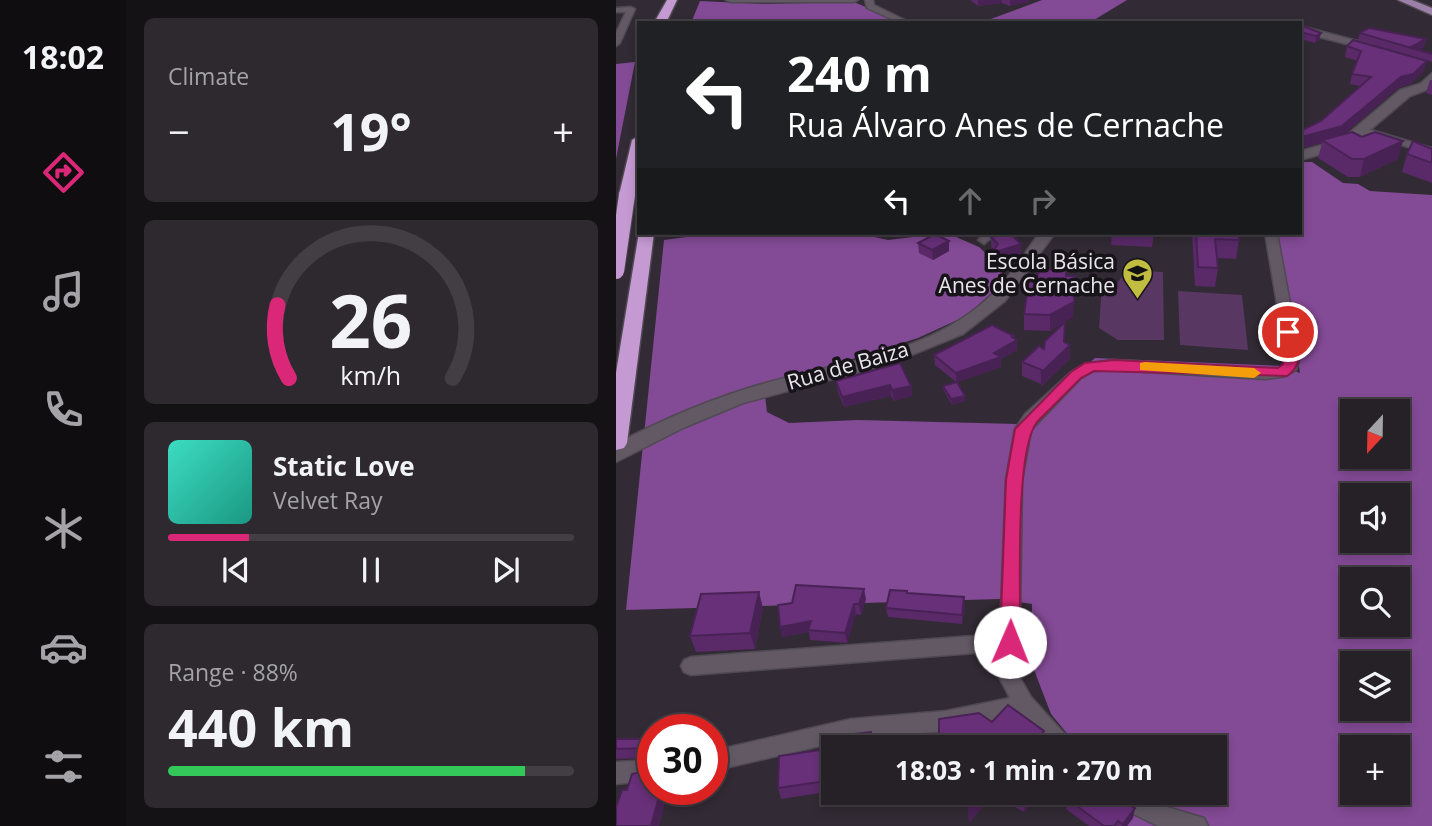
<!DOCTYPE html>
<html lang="en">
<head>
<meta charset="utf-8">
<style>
	body { margin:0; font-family:"Open Sans",sans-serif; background:#2e282f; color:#f1f3f6; height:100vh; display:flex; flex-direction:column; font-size:26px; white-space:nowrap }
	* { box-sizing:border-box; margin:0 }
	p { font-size:23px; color:#a4a3a7 }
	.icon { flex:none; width:38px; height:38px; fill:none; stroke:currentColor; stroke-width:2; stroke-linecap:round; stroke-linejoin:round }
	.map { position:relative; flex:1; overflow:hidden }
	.details { display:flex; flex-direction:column; gap:18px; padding:18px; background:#151215; width:490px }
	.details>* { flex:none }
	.top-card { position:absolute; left:21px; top:21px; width:665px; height:214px; border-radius:0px; box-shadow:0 4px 10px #0003,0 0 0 2px #423e44; background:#202124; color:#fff; overflow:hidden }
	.needle { width:46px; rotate:202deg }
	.fabs { position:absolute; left:724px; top:399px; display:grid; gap:14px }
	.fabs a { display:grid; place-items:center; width:70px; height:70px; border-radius:0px; background:#262027; box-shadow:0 4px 10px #0003,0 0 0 2px #423e44; font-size:35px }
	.speed { position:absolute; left:21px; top:714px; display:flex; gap:14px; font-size:35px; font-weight:700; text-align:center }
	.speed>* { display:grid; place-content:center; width:91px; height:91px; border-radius:50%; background:#262027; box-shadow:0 4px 10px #0003,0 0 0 2px #423e44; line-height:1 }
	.speed .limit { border:10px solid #d22; background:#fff; color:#111 }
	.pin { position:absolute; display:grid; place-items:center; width:60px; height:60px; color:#fff; margin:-30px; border:4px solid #fff; border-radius:50%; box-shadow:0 2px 7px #0007 }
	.me { position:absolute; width:77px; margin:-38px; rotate:1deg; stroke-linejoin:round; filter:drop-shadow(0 0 5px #0008) }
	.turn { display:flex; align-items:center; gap:24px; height:147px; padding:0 35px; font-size:32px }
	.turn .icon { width:91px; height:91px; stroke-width:2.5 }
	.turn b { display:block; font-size:49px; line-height:60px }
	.lanes { display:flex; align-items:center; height:66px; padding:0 35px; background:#0003; justify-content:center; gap:35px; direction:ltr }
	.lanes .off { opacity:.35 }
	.big { font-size:52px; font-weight:700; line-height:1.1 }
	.details .widget { flex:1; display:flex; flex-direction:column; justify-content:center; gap:10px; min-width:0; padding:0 24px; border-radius:10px; background:#2e282f }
	.details .dial { align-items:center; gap:0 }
	.dial svg { height:182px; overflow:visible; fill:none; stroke:#423e44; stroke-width:7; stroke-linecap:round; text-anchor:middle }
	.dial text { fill:#f1f3f6; stroke:none }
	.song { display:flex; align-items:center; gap:21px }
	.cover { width:84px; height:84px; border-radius:10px; background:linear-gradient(135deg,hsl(170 70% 55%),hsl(170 70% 35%)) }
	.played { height:7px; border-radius:4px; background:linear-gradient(90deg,#db2777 20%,#423e44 20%) }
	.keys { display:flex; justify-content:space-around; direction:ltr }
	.heat { display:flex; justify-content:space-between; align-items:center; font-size:38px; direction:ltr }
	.charge { height:10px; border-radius:5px; background:linear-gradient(90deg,#34c759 88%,#423e44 0) }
	.trip { position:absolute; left:205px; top:735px; width:406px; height:70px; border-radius:0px; background:#262027; box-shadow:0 4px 10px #0003,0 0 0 2px #423e44; font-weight:700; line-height:70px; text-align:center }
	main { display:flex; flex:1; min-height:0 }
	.menu { display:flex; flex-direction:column; width:126px; justify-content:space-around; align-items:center; background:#0f0d10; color:#a4a3a7 }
	.menu .icon { width:49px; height:49px }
	.menu .active { color:#db2777 }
	.menu b { font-size:32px; color:#f1f3f6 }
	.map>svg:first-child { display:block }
	.green { fill:#583763 }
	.forest { fill:#834a95; fill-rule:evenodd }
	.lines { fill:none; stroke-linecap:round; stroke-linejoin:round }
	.street-casing { stroke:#4f4952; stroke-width:3 }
	.secondary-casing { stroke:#4f4952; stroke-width:3 }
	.primary-casing { stroke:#4f4952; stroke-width:3 }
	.highway-casing { stroke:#4f4952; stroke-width:3 }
	.street { fill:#625965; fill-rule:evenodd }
	.secondary { fill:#625965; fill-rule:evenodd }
	.primary { fill:#9d80a7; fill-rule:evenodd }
	.highway { fill:#c59ad3; fill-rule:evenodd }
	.highway-bridge-casing { stroke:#4f4952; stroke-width:18; stroke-linecap:butt }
	.highway-bridge { stroke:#c59ad3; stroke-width:16 }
	.wall { fill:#592968 }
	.shaded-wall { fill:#492255 }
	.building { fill:#683079; stroke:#492255; stroke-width:2 }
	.route { fill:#db2777; stroke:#8e194d; stroke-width:2 }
	.slow { fill:#f59e0b }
	.labels { text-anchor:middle; stroke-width:7; stroke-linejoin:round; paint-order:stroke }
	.poi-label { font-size:21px; fill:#eae4eb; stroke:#171419; text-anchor:end }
	.street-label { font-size:21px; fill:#eae4eb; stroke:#171419 }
</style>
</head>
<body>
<main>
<nav class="menu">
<b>18:02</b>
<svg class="icon active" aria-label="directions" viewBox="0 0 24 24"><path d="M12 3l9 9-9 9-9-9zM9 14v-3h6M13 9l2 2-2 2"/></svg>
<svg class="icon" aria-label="music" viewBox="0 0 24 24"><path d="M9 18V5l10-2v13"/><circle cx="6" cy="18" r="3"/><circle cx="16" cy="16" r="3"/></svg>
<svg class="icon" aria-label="phone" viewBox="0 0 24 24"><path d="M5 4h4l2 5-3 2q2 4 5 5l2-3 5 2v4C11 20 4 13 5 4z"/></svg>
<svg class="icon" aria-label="climate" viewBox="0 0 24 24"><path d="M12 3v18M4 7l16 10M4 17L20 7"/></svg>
<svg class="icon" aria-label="car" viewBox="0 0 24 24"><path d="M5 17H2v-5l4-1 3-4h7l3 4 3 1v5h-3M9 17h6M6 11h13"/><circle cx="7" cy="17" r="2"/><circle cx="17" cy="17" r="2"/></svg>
<svg class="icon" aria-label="filters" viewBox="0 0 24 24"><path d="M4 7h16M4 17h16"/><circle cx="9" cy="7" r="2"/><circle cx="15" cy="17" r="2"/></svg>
</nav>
<section class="details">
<div class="widget"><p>Climate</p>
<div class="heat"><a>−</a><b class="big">19°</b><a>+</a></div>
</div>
<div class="widget dial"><svg viewBox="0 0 100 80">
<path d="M14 69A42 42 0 1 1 86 69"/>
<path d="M14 69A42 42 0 0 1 9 37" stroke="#db2777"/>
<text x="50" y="56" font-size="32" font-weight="700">26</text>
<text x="50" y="72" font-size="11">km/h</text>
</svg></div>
<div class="widget">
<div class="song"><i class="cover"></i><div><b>Static Love</b><p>Velvet Ray</p></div></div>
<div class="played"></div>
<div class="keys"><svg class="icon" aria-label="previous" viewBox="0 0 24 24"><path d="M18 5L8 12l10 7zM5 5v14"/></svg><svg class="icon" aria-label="pause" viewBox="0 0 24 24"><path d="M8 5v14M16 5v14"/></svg><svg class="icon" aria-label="next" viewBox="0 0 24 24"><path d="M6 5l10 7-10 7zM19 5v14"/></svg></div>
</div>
<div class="widget"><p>Range · 88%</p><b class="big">440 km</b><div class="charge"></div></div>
</section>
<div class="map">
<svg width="816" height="826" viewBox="0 0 816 826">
	<rect width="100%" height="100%" fill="#322a34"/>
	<g class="green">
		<polygon points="510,270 547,272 548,340 502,340 483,328 486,284 501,284"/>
		<polygon points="562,291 626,295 632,350 564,345"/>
	</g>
	<g class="forest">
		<polygon points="426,0 511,0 473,23 364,23"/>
		<polygon points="84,1 148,4 238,2 287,23 75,23"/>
		<polygon points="19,62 0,159 0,64"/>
		<path d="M684,162H696L727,183L742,184L754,191L816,195V826H507L499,793H598V747H462L435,714L415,662L416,604L383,599L10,610L48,240L101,233H240L272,240L331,233L363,247L387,269L382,287L350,316L302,338L148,387L151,412L173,423L242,420L406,424L479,358L665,366L684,373L662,233H684ZM737,411H782V457H737ZM737,495H782V541H737ZM737,579H782V625H737ZM737,663H782V709H737ZM737,747H782V793H737Z"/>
	</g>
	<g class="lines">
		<defs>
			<g id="street">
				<polygon points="110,0 242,0 238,2 114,2"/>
				<polygon points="249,0 257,0 258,5 295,23 284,23 251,8"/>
				<polygon points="15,7 19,9 4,43 0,46 0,33 10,12 0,12 0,8"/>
				<polygon points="684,26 757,45 758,47 754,50 684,32"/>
				<polygon points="816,73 816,82 811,87 805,87 805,83"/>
				<polygon points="748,128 816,148 816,154 744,133 743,131"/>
				<polygon points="368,233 381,233 368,244 362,240"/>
				<polygon points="649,233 661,233 684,357 680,370 670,376 650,379 498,370 477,371 465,378 415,430 406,480 403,676 415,697 454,740 457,747 432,747 404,714 330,731 235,739 96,771 96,751 235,719 330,711 394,698 383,677 384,651 75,675 68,672 65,666 68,660 75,657 384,634 390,480 399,429 409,414 455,372 469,364 498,360 650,369 662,369 668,365 670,357"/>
				<polygon points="37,760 37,780 0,784 0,762"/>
				<polygon points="488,793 522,793 551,807 588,818 592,826 542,826 491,801"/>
			</g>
			<g id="secondary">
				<polygon points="816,80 816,88 794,96 735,146 684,160 684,151 725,140 784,90"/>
				<path d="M423,233H439L389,301L347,334L273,364L127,403L67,428L0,462V444C49,418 99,397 153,382C222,363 299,355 358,310C385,290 404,261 423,233Z"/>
			</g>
			<polygon id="primary" points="782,0 796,0 816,8 816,15"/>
			<g id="highway">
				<polygon points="51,0 61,0 50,23 38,23"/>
				<polygon points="23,136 23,176 19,195 11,200 3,195 16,140"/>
				<polygon points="23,232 38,233 11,443 8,448 0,450 0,373"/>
			</g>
		</defs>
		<use href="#street" class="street-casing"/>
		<use href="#secondary" class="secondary-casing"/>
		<use href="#primary" class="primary-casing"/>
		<use href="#highway" class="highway-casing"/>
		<use href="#street" class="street"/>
		<use href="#secondary" class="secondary"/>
		<use href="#primary" class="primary"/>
		<use href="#highway" class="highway"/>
		<defs>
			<polyline id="highway-bridge" points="0,271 11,195"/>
		</defs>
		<use href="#highway-bridge" class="highway-bridge-casing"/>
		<use href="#highway-bridge" class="highway-bridge"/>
	</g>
	<g class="wall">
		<polygon points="354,0 413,0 413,2 394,6 386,3 362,6"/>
		<polygon points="684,25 705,33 703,40 699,43 684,39"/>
		<polygon points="744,33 810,39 808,47 803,49 816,54 816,62 742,40"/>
		<polygon points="731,46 808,71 794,84 782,88 728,134 782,159 744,177 732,177 702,158 706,143 684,148 684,131 705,121 744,86 734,84 736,74 742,61 729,57"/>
		<polygon points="814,80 816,80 816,95 810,93"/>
		<polygon points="816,149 816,183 786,172 791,154"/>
		<polygon points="496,233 538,233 536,247 495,245"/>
		<polygon points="576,233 622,233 623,240 620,259 601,258 602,268 599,287 579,286"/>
		<polygon points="375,237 405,254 376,263 378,250 375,246"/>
		<polygon points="333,241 333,251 317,260 303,253 302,243"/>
		<polygon points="450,276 457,317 449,322 448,343 454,345 454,359 425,387 425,384 406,376 406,362 428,349 448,322 434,331 408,330 408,314"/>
		<polygon points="398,339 401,350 385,359 385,367 341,382 349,396 349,401 336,405 328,391 327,386 340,382 319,365 318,355"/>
		<polygon points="220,381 295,386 296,396 278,401 275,396 228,407 222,392"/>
		<polygon points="292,594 349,606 346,624 272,617 270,608"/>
		<polygon points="250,599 245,615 240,614 231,643 194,640 193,632 166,637 164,627"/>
		<polygon points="147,608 139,649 80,652 74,636"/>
		<polygon points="376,722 428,731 428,737 438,745 438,747 324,747 323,739"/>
		<polygon points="255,732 257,747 217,747 217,791 165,799 162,788 163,756 212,749 212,737"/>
		<polygon points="0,739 37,739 52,789 43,826 0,826 11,790 35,770 34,758 0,759"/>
		<polygon points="351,793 424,793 408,812 377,795 353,823"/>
		<polygon points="450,798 517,818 511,826 473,826 450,809"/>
	</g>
	<g class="shaded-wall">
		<polygon points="362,0 386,0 386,3 362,6"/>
		<polygon points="394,0 413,0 413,2 394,6"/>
		<polygon points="705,33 703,40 699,43 700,36"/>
		<polygon points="810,39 808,47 802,50 795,48"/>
		<polygon points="811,61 808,71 794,84 782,88 724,138 706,140 706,143 684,148 686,137"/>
		<polygon points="787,141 782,159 744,177 748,159"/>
		<polygon points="333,241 333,251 317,260 316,250"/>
		<polygon points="405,244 405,254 376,263 376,253"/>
		<polygon points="460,276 457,317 434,331 434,315"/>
		<polygon points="398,336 399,341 401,340 401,350 385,359 385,367 340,383 340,373 378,353"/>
		<polygon points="454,345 454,359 425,387 425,373"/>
		<polygon points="274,385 275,396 228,407 226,397"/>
		<polygon points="295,386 296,396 278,401 276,390"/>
		<polygon points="349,396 349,401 336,405 335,399"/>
		<polygon points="248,589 250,599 245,615 243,604"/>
		<polygon points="143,592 147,608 139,649 134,633"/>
		<polygon points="348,597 349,606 346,624 346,615"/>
		<polygon points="238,604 240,614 231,643 229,633"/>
		<polygon points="195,621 192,630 193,632 166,637 164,627"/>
		<polygon points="45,789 52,789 43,826 35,826"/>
		<polygon points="365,793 377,793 377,795 353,823 352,808"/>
		<polygon points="412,793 424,793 408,812 408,797"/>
		<polygon points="519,808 517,818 511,826 506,826"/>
	</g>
	<g class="building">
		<polygon points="684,25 705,33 700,36 684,32"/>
		<polygon points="753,28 810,39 795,47 816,54 744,33"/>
		<polygon points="737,40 811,61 797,74 785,77 726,126 686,137 684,136 684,131 705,121 755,77 736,74 745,51 731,46"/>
		<polygon points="736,132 746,137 759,132 787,141 748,159 736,159 706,140"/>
		<polygon points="797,141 816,149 816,163 791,154"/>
		<polygon points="389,233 394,233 405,244 376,253 382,244 375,237"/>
		<polygon points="580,233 622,233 623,240 599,239 602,268 582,267"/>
		<polygon points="319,234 333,241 316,250 302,243"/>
		<polygon points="423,269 450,270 450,276 460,276 458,302 434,315 408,314 414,274 422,275"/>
		<polygon points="449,322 448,342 454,345 425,373 426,370 406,362 423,346 428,349 429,341"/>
		<polygon points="376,325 398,336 396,337 401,340 378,353 385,357 340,373 318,355"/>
		<polygon points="284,363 295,386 276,390 274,385 226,397 220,381"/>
		<polygon points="341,382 349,396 335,399 327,386"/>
		<polygon points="180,585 248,589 243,604 238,604 229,633 192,630 195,621 164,627 162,605 176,603"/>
		<polygon points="274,590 291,591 291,593 348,597 346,615 270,608"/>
		<polygon points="143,592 134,633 74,636 85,594"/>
		<polygon points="392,705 428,731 425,735 438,745 436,747 335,747 323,739 323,719 363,713 376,722"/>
		<polygon points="255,732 255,747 217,747 217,780 162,788 163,756 212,749 212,737"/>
		<polygon points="0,739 37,739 37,789 45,789 35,826 0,826 0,807 6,790 11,790 16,774 35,770 34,748 0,749"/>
		<polygon points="351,793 365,793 352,808"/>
		<polygon points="400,793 412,793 408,797"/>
		<polygon points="455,793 491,793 519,808 507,824 502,821 498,826 488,826 450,798"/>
	</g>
	<path class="route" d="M672,328L680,332C683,351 688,364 671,376L478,371L465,378L421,422C398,451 405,599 404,642L401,648L394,651L387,648L384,642L390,480L399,429L455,372L469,363L498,360L662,368L667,364L665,332Z"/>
	<polygon class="slow" points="529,362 638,368 645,373 638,378 524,370 524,363"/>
	<defs>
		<symbol id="school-pin" viewBox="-11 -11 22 30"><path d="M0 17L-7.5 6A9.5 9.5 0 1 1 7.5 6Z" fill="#c1bd40" stroke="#171419"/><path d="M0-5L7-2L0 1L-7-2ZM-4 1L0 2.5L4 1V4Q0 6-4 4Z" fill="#111"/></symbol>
	</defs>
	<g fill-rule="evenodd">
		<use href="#school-pin" x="504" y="256" width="35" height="47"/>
	</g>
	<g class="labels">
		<g class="poi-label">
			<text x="499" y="269">Escola Básica<tspan x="499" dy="24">Anes de Cernache</tspan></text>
		</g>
		<g class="street-label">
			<text transform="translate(232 366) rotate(-16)" y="7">Rua de Baiza</text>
		</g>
	</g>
</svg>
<div class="fabs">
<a><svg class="needle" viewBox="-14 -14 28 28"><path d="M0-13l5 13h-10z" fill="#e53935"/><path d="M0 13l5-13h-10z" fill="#a4a3a7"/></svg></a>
<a><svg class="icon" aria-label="sound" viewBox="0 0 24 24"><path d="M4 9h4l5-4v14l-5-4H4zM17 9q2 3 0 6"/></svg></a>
<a><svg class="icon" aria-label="search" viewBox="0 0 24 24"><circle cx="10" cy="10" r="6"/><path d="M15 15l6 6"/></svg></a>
<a><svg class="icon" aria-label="layers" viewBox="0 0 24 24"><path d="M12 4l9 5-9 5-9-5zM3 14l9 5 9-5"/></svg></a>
<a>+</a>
</div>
<div class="speed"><div class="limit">30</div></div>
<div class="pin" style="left:672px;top:332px;background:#d93025"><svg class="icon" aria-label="arrive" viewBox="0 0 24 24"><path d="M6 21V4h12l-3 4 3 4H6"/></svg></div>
<svg class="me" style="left:394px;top:642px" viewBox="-20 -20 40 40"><circle r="19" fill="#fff"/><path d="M0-13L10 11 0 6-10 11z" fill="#db2777"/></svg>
<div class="trip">18:03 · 1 min · 270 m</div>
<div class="top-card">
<div class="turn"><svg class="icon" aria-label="left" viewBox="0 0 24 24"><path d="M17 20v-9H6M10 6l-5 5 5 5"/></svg><div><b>240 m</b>Rua Álvaro Anes de Cernache</div></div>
<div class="lanes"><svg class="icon" aria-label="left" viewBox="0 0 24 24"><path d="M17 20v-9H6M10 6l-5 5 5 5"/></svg><svg class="icon off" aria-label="ahead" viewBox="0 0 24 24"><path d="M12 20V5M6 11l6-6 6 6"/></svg><svg class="icon off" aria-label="right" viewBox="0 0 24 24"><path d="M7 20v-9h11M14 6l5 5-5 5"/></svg></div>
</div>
</div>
</main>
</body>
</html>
